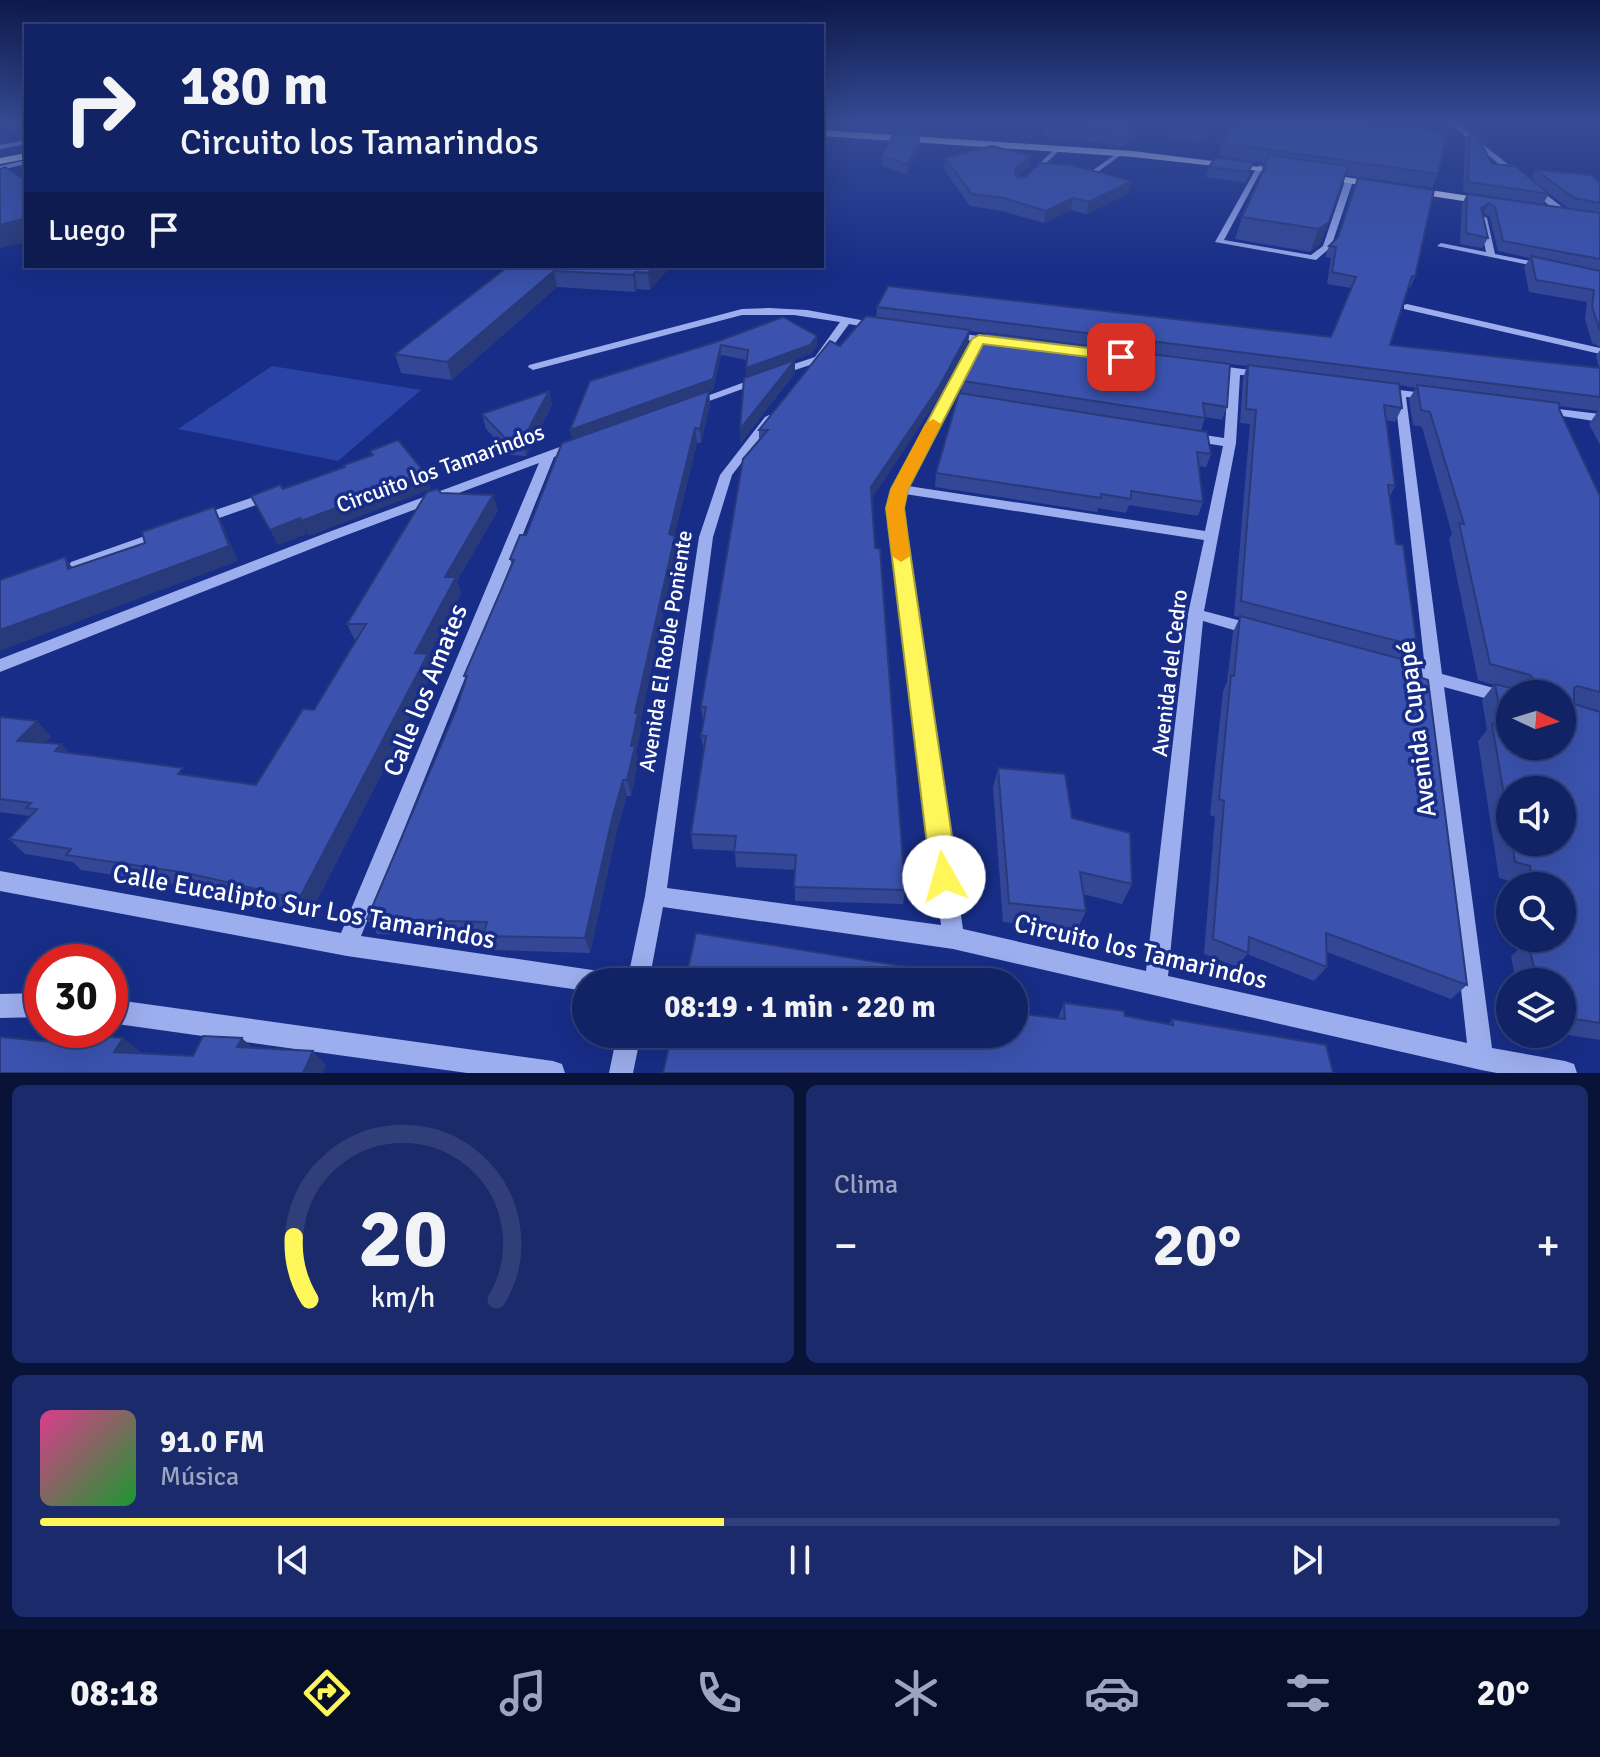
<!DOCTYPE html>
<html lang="es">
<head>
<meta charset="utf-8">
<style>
	body { margin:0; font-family:Signika,sans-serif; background:#1a2a6b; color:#f1f3f6; height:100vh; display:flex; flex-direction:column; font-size:30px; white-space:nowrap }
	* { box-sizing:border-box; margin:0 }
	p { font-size:26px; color:#9ca4bf }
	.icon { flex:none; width:44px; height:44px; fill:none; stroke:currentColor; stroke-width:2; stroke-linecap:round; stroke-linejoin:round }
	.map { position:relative; height:1073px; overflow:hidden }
	.sheet { display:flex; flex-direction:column; gap:12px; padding:12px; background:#091338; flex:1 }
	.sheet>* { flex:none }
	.top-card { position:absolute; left:24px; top:24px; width:800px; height:244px; border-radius:0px; box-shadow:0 8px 32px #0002,0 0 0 2px #303f79; background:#112265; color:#f1f3f6; overflow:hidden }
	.needle { width:52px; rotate:94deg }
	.tools { position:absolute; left:1496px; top:680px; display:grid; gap:16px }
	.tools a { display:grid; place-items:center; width:80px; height:80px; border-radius:50%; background:#112265; box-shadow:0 8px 32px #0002,0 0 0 2px #303f79; font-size:40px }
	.speed { position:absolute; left:24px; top:944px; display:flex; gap:16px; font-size:40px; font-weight:700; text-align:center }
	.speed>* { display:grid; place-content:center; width:104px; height:104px; border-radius:50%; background:#112265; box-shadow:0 8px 32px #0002,0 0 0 2px #303f79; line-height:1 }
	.speed .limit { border:12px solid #d22; background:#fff; color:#111 }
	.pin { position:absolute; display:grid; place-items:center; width:68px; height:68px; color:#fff; margin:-34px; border-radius:16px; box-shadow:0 4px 12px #0006 }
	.me { position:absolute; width:88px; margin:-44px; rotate:353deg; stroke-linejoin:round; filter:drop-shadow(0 0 6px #0008) }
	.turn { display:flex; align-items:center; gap:28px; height:168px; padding:0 24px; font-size:36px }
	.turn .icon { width:104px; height:104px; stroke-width:2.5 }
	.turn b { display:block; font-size:56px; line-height:68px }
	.then { display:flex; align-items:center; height:76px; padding:0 24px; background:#0003; gap:16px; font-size:30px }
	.big { font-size:60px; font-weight:800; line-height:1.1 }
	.sheet .tile { flex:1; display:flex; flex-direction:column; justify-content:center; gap:12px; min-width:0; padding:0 28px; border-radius:12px; background:#1a2a6b }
	.sheet .dial { align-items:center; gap:0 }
	.dial svg { height:208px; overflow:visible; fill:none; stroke:#303f79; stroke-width:7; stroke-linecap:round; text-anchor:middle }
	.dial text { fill:#f1f3f6; stroke:none }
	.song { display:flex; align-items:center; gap:24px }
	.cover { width:96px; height:96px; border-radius:12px; background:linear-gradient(135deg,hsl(330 70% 55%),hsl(130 70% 35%)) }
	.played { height:8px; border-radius:4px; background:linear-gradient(90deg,#fff65a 45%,#303f79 45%) }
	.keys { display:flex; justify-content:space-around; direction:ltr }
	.heat { display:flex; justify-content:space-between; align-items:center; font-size:44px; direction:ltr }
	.sheet .tiles { flex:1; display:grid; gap:12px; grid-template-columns:1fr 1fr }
	.tile:last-child { grid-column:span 2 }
	.trip { position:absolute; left:572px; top:968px; width:456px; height:80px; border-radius:40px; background:#112265; box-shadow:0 8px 32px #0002,0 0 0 2px #303f79; font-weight:800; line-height:80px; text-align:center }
	.tabs { display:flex; height:128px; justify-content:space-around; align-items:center; background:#070e28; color:#9ca4bf }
	.tabs .icon { width:56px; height:56px }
	.tabs .selected { color:#fff65a }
	.tabs b { font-size:36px; color:#f1f3f6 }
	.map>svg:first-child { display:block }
	.green { fill:#2944a6 }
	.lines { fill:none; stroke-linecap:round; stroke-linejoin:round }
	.minor { fill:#9daeee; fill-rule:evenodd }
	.major { fill:#e4e8ff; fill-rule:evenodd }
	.highway { fill:#fff; fill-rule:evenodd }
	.wall { fill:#334796; fill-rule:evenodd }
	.shaded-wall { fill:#293a7a }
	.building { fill:#3b53af; stroke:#293a7a; stroke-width:2; fill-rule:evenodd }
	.route { fill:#fff65a; stroke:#a6a03a; stroke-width:2 }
	.slow { fill:#f59e0b }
	.labels { text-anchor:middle; stroke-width:7; stroke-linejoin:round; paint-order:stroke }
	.street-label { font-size:22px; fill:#fff; stroke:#172d87 }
	.near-street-label { font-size:26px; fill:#fff; stroke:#172d87 }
</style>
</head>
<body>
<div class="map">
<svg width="1600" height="1073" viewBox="0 0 1600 1073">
	<rect width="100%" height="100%" fill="#172d87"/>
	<polygon class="green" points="272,366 421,390 338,461 178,429"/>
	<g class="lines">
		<g class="minor">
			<polygon points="1449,123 1456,123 1567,211 1567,215 1561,215"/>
			<polygon points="26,140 26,144 0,149 0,145"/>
			<polygon points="1056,148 1061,149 1031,177 1027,177 1027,175"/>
			<polygon points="1119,152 1121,155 1092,176 1074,174 1078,172 1089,173"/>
			<polygon points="26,160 26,164 0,170 0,166"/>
			<polygon points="1260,165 1263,167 1224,240 1311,255 1323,246 1345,181 1349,179 1353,181 1331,247 1316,260 1215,242 1257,167"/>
			<polygon points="1483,216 1487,218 1495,254 1545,264 1545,268 1437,246 1441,243 1486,252 1479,218"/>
			<polygon points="1407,304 1600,348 1600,354 1404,309 1404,305"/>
			<polygon points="769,308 807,310 877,323 882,326 877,329 849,324 822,361 780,375 776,374 776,370 815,357 840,322 794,315 742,315 533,370 528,367 529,365 742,309"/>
			<path d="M950,332L1000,339L1005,342L1000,345L982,343L908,486L1205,531L1223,446L1191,441L1185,437L1191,433L1224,438L1229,373L1212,371L1207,368L1212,365L1266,372V376L1240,375L1236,443L1204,611L1260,626L1262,630L1260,634L1254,636L1203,621L1168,976L1467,1043L1427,682L1399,674L1397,670L1399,666L1405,664L1425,669L1395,396L1378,393L1376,391L1382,388L1433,394L1435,396L1429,399L1406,397L1442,674L1516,694H1510V705L1444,687L1492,1048L1565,1061L1574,1064L1577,1073H1497L1481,1070L953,949L663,907L649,982H627L645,896L699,537L720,475L765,417L769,415L775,419L732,475L713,537L667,888L941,925L888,508L893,489L973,341L946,337L945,335ZM905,494L1204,540L1188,614L1146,971L963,929L902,508Z"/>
			<polygon points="761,376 766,379 765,381 698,405 690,405 688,403"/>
			<polygon points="1541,407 1600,414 1600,422 1537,412 1537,408"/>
			<polygon points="576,441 580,442 582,445 580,448 554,457 361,936 599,971 607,974 610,982 586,982 586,991 347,956 0,891 0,871 341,933 539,463 336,539 0,672 0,659 326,533"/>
			<polygon points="271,491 278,495 276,498 205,523 200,524 193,520 195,517"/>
			<polygon points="162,530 167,531 169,534 167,537 81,568 76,570 69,565 71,562"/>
			<polygon points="42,993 42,1017 0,1018 0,994"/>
			<polygon points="110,999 553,1061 562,1064 565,1073 467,1073 110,1023"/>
			<polygon points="617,1034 641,1034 633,1073 609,1073"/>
		</g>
		<g class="major">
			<polygon points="822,130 1133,151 1293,171 1288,174 1133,157 822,136"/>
			<polygon points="1319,173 1489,199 1494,202 1489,205 1315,178 1314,176"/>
		</g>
		<polygon class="highway" points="26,153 26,159 0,164 0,158"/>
	</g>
	<g class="wall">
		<polygon points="1047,123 1139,123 1125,146 1044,136"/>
		<polygon points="1171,123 1206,123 1201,142 1167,138"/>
		<polygon points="1470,131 1492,164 1549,194 1543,204 1463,192 1465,140"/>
		<polygon points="1222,143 1438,174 1432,188 1345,175 1320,244 1310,252 1235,239 1242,217 1257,185 1264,163 1219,156"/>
		<polygon points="919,146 907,175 881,165 882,155"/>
		<polygon points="1031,156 1029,167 1017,178 1132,181 1129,193 1086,214 1071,210 1044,223 1002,211 970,206 944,169 945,158"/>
		<polygon points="1209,167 1251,172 1245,183 1206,177"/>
		<polygon points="1536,170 1600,183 1600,347 1592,343 1585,319 1587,302 1529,292 1524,267 1530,258 1498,251 1490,217 1484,213 1482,215 1488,238 1482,248 1460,244 1462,204 1467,194 1568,208 1531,179"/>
		<path d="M1358,178L1415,277L1410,288H1408L1390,345L1599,368L1596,356L1600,350V445L1589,424L1598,411L1559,406V409L1600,496V1040L1562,1034V982H1516L1511,956L1521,947L1519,939L1521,938H1562V886H1514L1513,882L1499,878L1478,741L1487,730L1482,700L1494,685L1478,680L1449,539L1452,534L1422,427L1413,425L1409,399L1416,388L1399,385L1402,408L1395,422L1386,420L1395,486L1390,496L1396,544L1417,646L1407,661L1467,985L1451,999L1327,952V967L1314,981L1247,954L1237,967L1204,954L1215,817L1210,815L1223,691L1227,682L1233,632L1240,617L1234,616L1250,424L1240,423L1243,378L1247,366L970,331L968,342L937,400L871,499L905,890L903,904L795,901V870L736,867L735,851L693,849L691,834L704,751L701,736L703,722L701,707L759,441V430L840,346L876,318L877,307L1331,337L1351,288L1327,284L1331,258L1325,257L1329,246L1337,238ZM1510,790L1562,842H1510Z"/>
		<polygon points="509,266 671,266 650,290 637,289 635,292 557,287 452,380 401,373 395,354"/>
		<polygon points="986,333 1227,407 1222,420 1205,417 1201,431 1211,454 1206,467 1199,466 1203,502 1198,516 1129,505 1126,513 1098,508 1097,512 935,487 936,473 961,393 963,381"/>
		<polygon points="716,342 817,346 810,354 795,360 795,373 740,444 740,429 746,377 747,360 721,355 713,390 709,391 710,405 701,443 697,443 674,536 676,551 640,723 641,729 636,752 638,762 631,796 627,796 616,834 590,953 490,950 483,937 377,934 367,919 456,710 466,681 464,676 512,565 510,559 526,535 572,440"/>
		<polygon points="549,391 552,405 526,456 511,455 486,429 482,414"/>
		<polygon points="441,493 498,510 457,581 461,593 429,655 435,669 310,914 200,888 81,870 73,862 25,854 9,839 30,816 0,812 0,716 37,721 51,737 44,743 61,744 69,753 188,775 256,785 314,710 357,639 354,639 347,624"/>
		<polygon points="998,768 1072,818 1132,884 1122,904 1083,894 1086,911 1077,930 1003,922 993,788"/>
		<polygon points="1064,1003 1169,1024 1172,1019 1333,1073 1058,1018"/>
	</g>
	<g class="shaded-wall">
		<polygon points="5,123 26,123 26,131 10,134"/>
		<polygon points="1134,123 1139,123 1125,146 1128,134"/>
		<polygon points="920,136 919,146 907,175 908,165"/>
		<polygon points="1031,156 1029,167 1013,181 1015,169"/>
		<polygon points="1132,181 1129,193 1086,214 1089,202"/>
		<polygon points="1073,198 1071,210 1044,223 1046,211"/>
		<polygon points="1489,203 1484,213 1476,219 1481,208"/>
		<polygon points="26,218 26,242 0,248 0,225"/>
		<polygon points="1329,222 1320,244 1310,252 1319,229"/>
		<polygon points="655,266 671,266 650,290 648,273"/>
		<polygon points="554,271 557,287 452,380 447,362"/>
		<polygon points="635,272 637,289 635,292 633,275"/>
		<polygon points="970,330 968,342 937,400 870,502 871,487"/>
		<polygon points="817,336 817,346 810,354 795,360 795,373 740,444 740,429 746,378 746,368"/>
		<polygon points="721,345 721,355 713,390 709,391 710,405 701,443 700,429 572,441 570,430"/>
		<polygon points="549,391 552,405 526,456 522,441"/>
		<polygon points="695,428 697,443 671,549 669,534"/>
		<polygon points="426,474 431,489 309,536 301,521"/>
		<polygon points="493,495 498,510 457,581 461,593 429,655 435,669 310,914 299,899 415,653 445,577"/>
		<polygon points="214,507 222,523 238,561 0,651 0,630"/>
		<polygon points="300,518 307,534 278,545 270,530"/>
		<polygon points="675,536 676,551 640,723 641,729 636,752 638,762 631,796 627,780 635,713"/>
		<polygon points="65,557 76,573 68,569"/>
		<polygon points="37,721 51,737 32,756 17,741"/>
		<polygon points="61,744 75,760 55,751"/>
		<polygon points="623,780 627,796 616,834 590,953 585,938 612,819"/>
		<polygon points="123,1038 141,1052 133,1066 114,1052"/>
		<polygon points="242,1038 257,1052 237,1047"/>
		<polygon points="313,1051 326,1065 323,1073 303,1073"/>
	</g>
	<g class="building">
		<polygon points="1047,123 1134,123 1128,134"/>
		<polygon points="1171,123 1206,123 1205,129 1170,126"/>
		<polygon points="1235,123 1365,123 1447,133 1438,174 1222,143"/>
		<polygon points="1470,131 1477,136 1492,164 1515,166 1549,194 1468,182"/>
		<polygon points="893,135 920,136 908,165 882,155"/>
		<polygon points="992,146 1031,156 1015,169 1017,178 1025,177 1040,163 1071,165 1132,181 1089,202 1073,198 1046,211 1004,198 972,194 945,158"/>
		<polygon points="1269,155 1348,166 1329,222 1319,229 1242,217 1266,165 1264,165"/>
		<polygon points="1215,158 1254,162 1248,172 1209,167"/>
		<polygon points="5,167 26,181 26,218 0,225 0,169"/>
		<polygon points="1536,170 1591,175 1600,183 1600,203 1574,198"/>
		<polygon points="1358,178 1434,190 1415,277 1412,276 1390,345 1600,368 1600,397 877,307 888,286 1331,337 1356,277 1332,272 1336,247 1329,246 1338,237"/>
		<polygon points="1467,194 1600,213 1600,259 1503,241 1495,207 1489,203 1481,208 1488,238 1466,233"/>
		<polygon points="1531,256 1600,271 1600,331 1592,307 1594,290 1536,280"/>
		<polygon points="509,266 655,266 648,273 635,272 633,275 554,271 447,362 395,354"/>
		<polygon points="866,316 970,330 939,387 871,487 875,548 880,549 905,890 794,887 796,855 734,852 736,836 691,834 706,736 701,736 706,707 701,707 743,459 768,430 759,430 830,341 840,346"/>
		<polygon points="783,317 817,336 810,345 746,368 748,350 721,345 713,379 570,430 590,381 716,342"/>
		<polygon points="986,333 1230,364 1227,407 1203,403 1205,418 963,381"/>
		<polygon points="795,360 740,429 744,378"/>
		<polygon points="1248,365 1399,384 1402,408 1384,405 1395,486 1388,485 1396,544 1403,545 1417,646 1241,601 1256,410 1246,409"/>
		<path d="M1417,385L1559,403V409L1600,496V692L1577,686L1574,688V704L1600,712V1023L1562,1017V982H1537L1528,941L1541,945L1540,938H1562V886H1534L1530,866L1515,862L1512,842H1562V790H1510V830L1492,724L1503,727L1495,684L1523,691L1527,688V680L1533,678L1530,675L1490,664L1459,523L1464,524L1430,412L1421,410ZM1510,694H1562V746H1510Z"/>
		<polygon points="549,391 522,441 507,440 482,414"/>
		<polygon points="709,391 700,429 695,428 669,534 675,536 635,713 638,713 631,746 635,746 627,780 623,780 612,819 585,938 483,936 487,922 367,919 456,710 467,676 464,676 514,560 510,559 520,535 526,535 562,443"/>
		<polygon points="959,393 1207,432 1211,454 1197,452 1203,502 1131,491 1131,499 1101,494 1101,498 936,473"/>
		<polygon points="398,440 426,474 301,521 300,518 270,530 251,496 280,485 283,489 345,467 344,465 373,455 370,451"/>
		<polygon points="437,489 441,493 493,495 445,577 456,577 415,653 428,654 299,899 187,873 66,855 71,849 9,839 37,809 26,808 31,803 0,799 0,717 37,721 17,741 61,744 55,751 183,768 178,774 256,785 303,709 314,710 366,624 347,624 427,492"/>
		<polygon points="214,507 229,546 0,630 0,580 65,557 68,569 145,543 142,532"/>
		<polygon points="1240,616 1420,664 1422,678 1428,680 1467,985 1326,933 1327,967 1249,937 1248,953 1213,939 1224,801 1219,799 1231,675 1234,676"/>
		<polygon points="998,768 1065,774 1072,818 1130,833 1132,884 1080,872 1086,911 1009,903"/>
		<polygon points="696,933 908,967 908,976 957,982 685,982"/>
		<polygon points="961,974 995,978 995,982 962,982"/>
		<polygon points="1064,1003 1124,1011 1125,1016 1173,1025 1172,1019 1326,1045 1333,1073 663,1073 672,1034 1014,1034 1014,1013 1065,1019"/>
		<polygon points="70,1033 123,1038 114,1052 193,1056 203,1036 242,1038 237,1047 313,1051 303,1073 0,1073 0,1037 63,1043"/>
	</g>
	<linearGradient id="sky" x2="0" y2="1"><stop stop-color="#0d194a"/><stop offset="0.45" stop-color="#364c96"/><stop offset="1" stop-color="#364c96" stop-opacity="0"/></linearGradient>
	<rect width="1600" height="274" fill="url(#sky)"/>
	<polygon class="route" points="979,335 1121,352 1128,357 1121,361 983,344 908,489 904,508 908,538 958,877 954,886 944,889 935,886 931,877 886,508 891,489 972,339"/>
	<polygon class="slow" points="933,419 941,424 908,489 904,508 910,556 901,562 892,556 886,508 891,489 925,424"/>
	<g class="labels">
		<g class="street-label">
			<text transform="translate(440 468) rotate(-20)" y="8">Circuito los Tamarindos</text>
			<text transform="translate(665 651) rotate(-81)" y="8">Avenida El Roble Poniente</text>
			<text transform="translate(1169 673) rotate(-83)" y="8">Avenida del Cedro</text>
		</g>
		<g class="near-street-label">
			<text transform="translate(425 690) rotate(-68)" y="9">Calle los Amates</text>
			<text transform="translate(1416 729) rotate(-97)" y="9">Avenida Cupapé</text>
			<text transform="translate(304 906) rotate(10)" y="9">Calle Eucalipto Sur Los Tamarindos</text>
			<text transform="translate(1141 951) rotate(13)" y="9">Circuito los Tamarindos</text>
		</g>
	</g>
</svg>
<div class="tools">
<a><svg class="needle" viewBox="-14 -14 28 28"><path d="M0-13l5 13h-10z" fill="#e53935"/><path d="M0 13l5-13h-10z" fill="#9ca4bf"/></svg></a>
<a><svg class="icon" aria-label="sound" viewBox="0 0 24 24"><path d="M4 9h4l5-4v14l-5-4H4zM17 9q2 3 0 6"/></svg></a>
<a><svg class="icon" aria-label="search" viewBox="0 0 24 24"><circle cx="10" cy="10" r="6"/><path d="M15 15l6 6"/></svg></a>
<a><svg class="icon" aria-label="layers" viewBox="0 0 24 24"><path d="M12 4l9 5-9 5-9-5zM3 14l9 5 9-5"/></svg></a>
</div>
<div class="speed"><div class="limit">30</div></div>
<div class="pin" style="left:1121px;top:357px;background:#d93025"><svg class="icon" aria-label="arrive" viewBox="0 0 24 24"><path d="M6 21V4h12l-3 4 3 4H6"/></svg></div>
<svg class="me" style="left:944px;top:877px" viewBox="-20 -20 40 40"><circle r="19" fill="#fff"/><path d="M0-13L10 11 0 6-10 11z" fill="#fff65a"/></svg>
<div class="trip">08:19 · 1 min · 220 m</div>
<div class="top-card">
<div class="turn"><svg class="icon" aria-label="right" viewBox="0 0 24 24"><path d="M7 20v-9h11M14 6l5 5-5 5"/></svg><div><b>180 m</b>Circuito los Tamarindos</div></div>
<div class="then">Luego<svg class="icon" aria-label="arrive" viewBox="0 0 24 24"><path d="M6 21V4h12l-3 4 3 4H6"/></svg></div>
</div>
</div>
<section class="sheet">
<div class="tiles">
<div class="tile dial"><svg viewBox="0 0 100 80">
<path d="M14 69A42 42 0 1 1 86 69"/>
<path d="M14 69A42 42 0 0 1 8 45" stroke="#fff65a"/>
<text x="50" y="56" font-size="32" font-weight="700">20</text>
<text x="50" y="72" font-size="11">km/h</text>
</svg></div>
<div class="tile"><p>Clima</p>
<div class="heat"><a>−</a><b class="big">20°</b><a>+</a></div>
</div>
<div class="tile">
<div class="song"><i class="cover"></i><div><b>91.0 FM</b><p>Música</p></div></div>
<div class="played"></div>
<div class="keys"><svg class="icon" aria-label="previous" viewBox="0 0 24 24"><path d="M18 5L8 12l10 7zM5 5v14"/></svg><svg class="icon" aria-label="pause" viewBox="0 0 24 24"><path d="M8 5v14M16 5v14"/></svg><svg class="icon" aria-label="next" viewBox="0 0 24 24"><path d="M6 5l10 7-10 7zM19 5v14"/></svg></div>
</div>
</div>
</section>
<nav class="tabs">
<b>08:18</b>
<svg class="icon selected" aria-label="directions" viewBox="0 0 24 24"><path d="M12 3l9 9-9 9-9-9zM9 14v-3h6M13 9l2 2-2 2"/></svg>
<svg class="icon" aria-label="music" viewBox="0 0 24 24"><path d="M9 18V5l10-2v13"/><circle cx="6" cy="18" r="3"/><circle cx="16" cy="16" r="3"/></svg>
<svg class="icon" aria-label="phone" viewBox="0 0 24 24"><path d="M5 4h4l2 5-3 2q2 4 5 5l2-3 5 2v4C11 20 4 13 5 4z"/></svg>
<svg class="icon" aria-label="climate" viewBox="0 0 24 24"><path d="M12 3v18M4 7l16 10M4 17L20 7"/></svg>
<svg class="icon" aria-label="car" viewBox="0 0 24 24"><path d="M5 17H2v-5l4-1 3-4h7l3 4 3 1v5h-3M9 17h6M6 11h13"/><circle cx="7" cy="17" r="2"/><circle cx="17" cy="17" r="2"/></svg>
<svg class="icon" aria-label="filters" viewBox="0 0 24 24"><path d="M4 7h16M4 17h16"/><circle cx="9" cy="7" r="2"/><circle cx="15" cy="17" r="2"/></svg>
<b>20°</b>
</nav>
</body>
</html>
